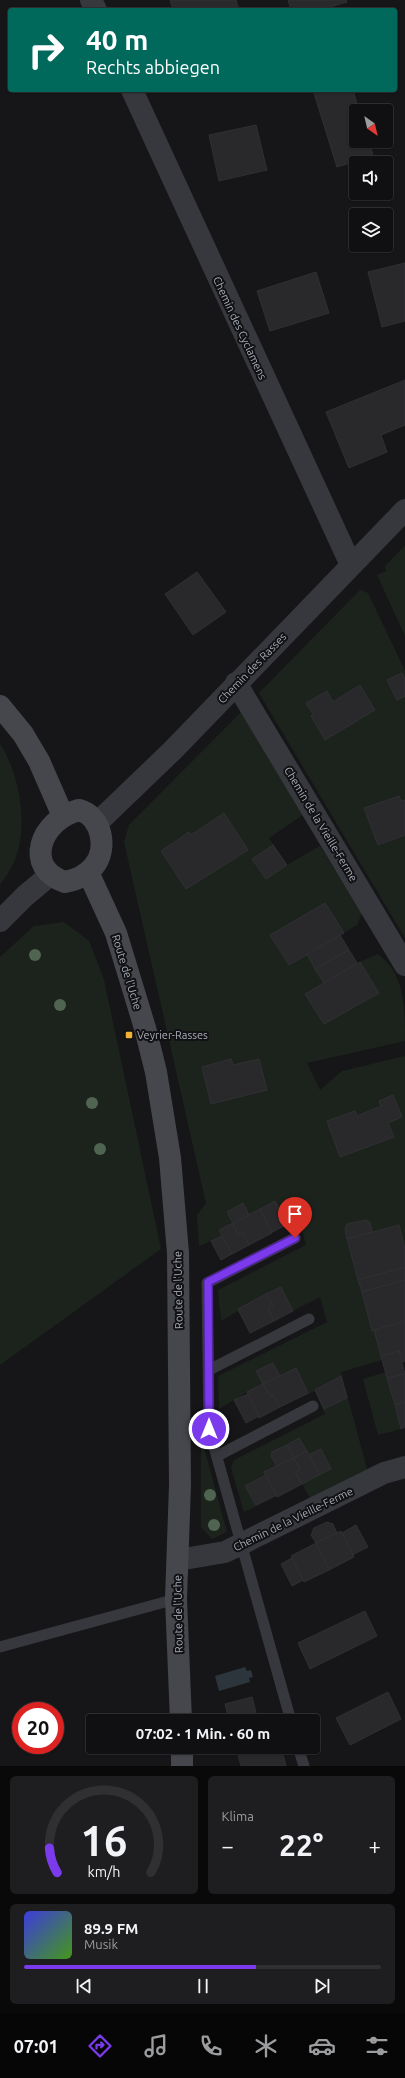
<!DOCTYPE html>
<html lang="de">
<head>
<meta charset="utf-8">
<style>
	body { margin:0; font-family:Ubuntu,sans-serif; background:#1e1e20; color:#f1f3f6; height:100vh; display:flex; flex-direction:column; font-size:15px; white-space:nowrap }
	* { box-sizing:border-box; margin:0 }
	p { font-size:13px; color:#9c9d9f }
	.icon { flex:none; width:22px; height:22px; fill:none; stroke:currentColor; stroke-width:2; stroke-linecap:round; stroke-linejoin:round }
	.map { position:relative; height:1766px; overflow:hidden }
	.details { display:flex; flex-direction:column; gap:10px; padding:10px; background:#09090a; flex:1 }
	.details>* { flex:none }
	.hud { position:absolute; left:8px; top:8px; width:389px; height:84px; border-radius:4px; box-shadow:0 1px 3px #0004,0 0 0 1px #303032; background:#00695c; color:#fff; overflow:hidden }
	.needle { width:26px; rotate:146deg }
	.controls { position:absolute; left:349px; top:104px; display:grid; gap:8px }
	.controls a { display:grid; place-items:center; width:44px; height:44px; border-radius:4px; background:#101012; box-shadow:0 1px 3px #0004,0 0 0 1px #303032; font-size:20px }
	.speed { position:absolute; left:12px; top:1702px; display:flex; gap:8px; font-size:20px; font-weight:700; text-align:center }
	.speed>* { display:grid; place-content:center; width:52px; height:52px; border-radius:50%; background:#101012; box-shadow:0 1px 3px #0004,0 0 0 1px #303032; line-height:1 }
	.speed .limit { border:6px solid #d22; background:#fff; color:#111 }
	.pin { position:absolute; display:grid; place-items:center; width:34px; height:34px; color:#fff; margin:-41px -17px; border-radius:50% 50% 50% 0; rotate:-45deg; box-shadow:0 0 4px #0007 }
	.pin .icon { rotate:45deg }
	.me { position:absolute; width:44px; margin:-22px; rotate:0deg; stroke-linejoin:round; filter:drop-shadow(0 0 3px #0008) }
	.turn { display:flex; align-items:center; gap:14px; height:84px; padding:0 12px; font-size:18px }
	.turn .icon { width:52px; height:52px; stroke-width:2.5 }
	.turn b { display:block; font-size:28px; line-height:34px }
	.big { font-size:30px; font-weight:700; line-height:1.1 }
	.details .card { flex:1; display:flex; flex-direction:column; justify-content:center; gap:6px; min-width:0; padding:0 14px; border-radius:6px; background:#1e1e20 }
	.details .dial { align-items:center; gap:0 }
	.dial svg { height:104px; overflow:visible; fill:none; stroke:#303032; stroke-width:7; stroke-linecap:round; text-anchor:middle }
	.dial text { fill:#f1f3f6; stroke:none }
	.song { display:flex; align-items:center; gap:12px }
	.cover { width:48px; height:48px; border-radius:6px; background:linear-gradient(135deg,hsl(240 70% 55%),hsl(100 70% 35%)) }
	.played { height:4px; border-radius:2px; background:linear-gradient(90deg,#7c3aed 65%,#303032 65%) }
	.keys { display:flex; justify-content:space-around; direction:ltr }
	.heat { display:flex; justify-content:space-between; align-items:center; font-size:22px; direction:ltr }
	.details .tiles { flex:1; display:grid; gap:10px; grid-template-columns:1fr 1fr }
	.card:last-child { grid-column:span 2 }
	.trip { position:absolute; left:86px; top:1714px; width:234px; height:40px; border-radius:4px; background:#101012; box-shadow:0 1px 3px #0004,0 0 0 1px #303032; font-weight:700; line-height:40px; text-align:center }
	.dock { display:flex; height:64px; justify-content:space-around; align-items:center; background:#060607; color:#9c9d9f }
	.dock .icon { width:28px; height:28px }
	.dock .selected { color:#7c3aed }
	.dock b { font-size:18px; color:#f1f3f6 }
	.map>svg:first-child { display:block }
	.green { fill:#1c231d }
	.water { fill:#2c353c }
	.building { fill:#29292c; stroke:#303034 }
	.lines { fill:none; stroke-linecap:round; stroke-linejoin:round }
	.lane { stroke:#37383d; stroke-width:11 }
	.street { stroke:#37383d; stroke-width:22 }
	.secondary { stroke:#45474d; stroke-width:22 }
	.tree { fill:#506452 }
	.route-casing { stroke:#51269a; stroke-width:10 }
	.route { stroke:#7c3aed; stroke-width:7 }
	.poi-dot { fill:#f2b134; stroke:#111113; stroke-width:1.5 }
	.labels { text-anchor:middle; stroke-width:4; stroke-linejoin:round; paint-order:stroke }
	.street-label { font-size:11px; fill:#a8adb8; stroke:#111113 }
	.poi-label { font-size:11px; fill:#a8adb8; stroke:#111113; text-anchor:start }
</style>
</head>
<body>
<div class="map">
<svg width="405" height="1766" viewBox="0 0 405 1766">
	<rect width="100%" height="100%" fill="#161618"/>
	<g class="green">
		<polygon points="405,546 405,636 377,575 386,571 385,566"/>
		<polygon points="360,590 368,593 405,671 405,938 259,693"/>
		<path d="M241,712L304,814L269,838L287,865L320,846L362,913L357,925L340,935L357,963L378,954C405,974 405,1007 405,1041L307,1063L320,1090L342,1071L405,1056V1267L358,1280L362,1292L405,1280V1361L403,1362L399,1351L381,1356L382,1360L341,1372L367,1469L310,1498L302,1484L244,1512L231,1468L234,1460L325,1414L315,1391L280,1407L274,1395L247,1392L219,1409L218,1376L327,1322L320,1297L250,1333L238,1311L221,1321L218,1290L306,1245L299,1219L249,1245L243,1233L233,1224L219,1230L222,1236L199,1246L197,1215L206,1203L124,842L129,825Z"/>
		<path d="M0,744C20,774 29,828 14,862C10,870 5,878 0,885Z"/>
		<polygon points="64,922 89,941 104,980 161,1249 0,1365 0,957 34,926"/>
		<polygon points="386,1372 401,1429 378,1435 363,1379"/>
		<polygon points="201,1437 227,1532 212,1539 201,1527"/>
	</g>
	<polygon class="water" points="245,1667 247,1671 251,1670 253,1677 249,1678 250,1682 219,1691 215,1676"/>
	<g class="building">
		<polygon points="170,0 236,0 239,10 173,10"/>
		<polygon points="288,0 346,0 347,2 320,10 291,10"/>
		<polygon points="313,90 353,90 359,111 356,111 356,141 369,141 373,156 337,167"/>
		<polygon points="256,125 267,170 219,181 209,135"/>
		<polygon points="405,263 405,321 382,327 368,272"/>
		<polygon points="316,272 329,313 270,331 257,291"/>
		<polygon points="405,380 405,425 381,435 387,452 349,468 326,412"/>
		<polygon points="197,572 226,612 193,635 165,594"/>
		<polygon points="402,673 405,679 405,696 397,700 387,680"/>
		<polygon points="360,685 375,710 325,740 311,716 313,714 306,703 327,691 333,702"/>
		<polygon points="399,796 401,801 405,800 405,835 378,845 364,808"/>
		<polygon points="224,813 248,850 186,889 161,851 189,832 191,835"/>
		<polygon points="273,845 287,865 266,879 252,859"/>
		<polygon points="325,903 344,933 289,965 270,935"/>
		<polygon points="340,935 349,950 315,969 307,954"/>
		<polygon points="349,950 357,963 324,983 315,969"/>
		<polygon points="360,962 379,993 324,1024 305,994"/>
		<polygon points="231,1059 233,1065 259,1059 267,1090 211,1104 202,1067"/>
		<polygon points="393,1095 402,1117 388,1123 394,1137 340,1157 327,1121 355,1111 357,1116 381,1106 379,1101"/>
		<polygon points="275,1201 287,1224 272,1232 260,1209"/>
		<polygon points="243,1203 249,1215 233,1223 227,1212"/>
		<polygon points="260,1209 272,1233 249,1245 243,1232 238,1235 233,1223"/>
		<polygon points="366,1220 370,1222 372,1232 347,1239 345,1229 347,1224"/>
		<polygon points="233,1223 238,1235 243,1232 249,1245 232,1254 219,1230"/>
		<polygon points="399,1225 405,1249 405,1267 358,1280 347,1239"/>
		<polygon points="222,1236 232,1254 221,1260 211,1241"/>
		<polygon points="405,1267 405,1280 362,1292 358,1280"/>
		<polygon points="405,1280 405,1321 372,1331 362,1292"/>
		<polygon points="281,1287 293,1311 274,1321 268,1308 273,1306 266,1294"/>
		<polygon points="266,1294 273,1306 268,1308 274,1321 250,1333 238,1309"/>
		<polygon points="405,1321 405,1361 403,1362 399,1351 381,1356 374,1330"/>
		<polygon points="399,1351 405,1374 387,1378 381,1356"/>
		<polygon points="273,1363 280,1376 263,1384 256,1371"/>
		<polygon points="296,1368 308,1393 280,1407 273,1395 270,1396 263,1384"/>
		<polygon points="405,1374 405,1402 395,1405 387,1378"/>
		<polygon points="341,1376 347,1398 324,1409 315,1390"/>
		<polygon points="263,1384 270,1396 273,1395 280,1407 259,1418 247,1392"/>
		<polygon points="248,1394 259,1416 246,1423 234,1400"/>
		<polygon points="405,1402 405,1427 401,1429 395,1405"/>
		<polygon points="299,1438 307,1451 294,1458 287,1445"/>
		<polygon points="287,1445 294,1458 277,1466 271,1456 272,1452"/>
		<polygon points="321,1449 331,1469 319,1475 308,1455"/>
		<polygon points="307,1451 319,1475 302,1484 295,1472 300,1470 294,1458"/>
		<polygon points="294,1458 300,1470 295,1472 302,1484 277,1497 264,1472"/>
		<polygon points="266,1475 276,1495 256,1505 245,1486"/>
		<polygon points="327,1522 333,1524 337,1533 316,1543 311,1535 314,1528"/>
		<polygon points="356,1525 368,1547 352,1555 342,1533"/>
		<polygon points="341,1531 354,1557 329,1570 316,1543"/>
		<polygon points="316,1543 329,1570 304,1582 291,1556"/>
		<polygon points="292,1558 303,1580 292,1586 281,1564"/>
		<polygon points="365,1611 377,1636 310,1669 298,1643"/>
		<polygon points="388,1692 401,1719 350,1745 336,1718"/>
		<polygon points="252,1697 258,1721 229,1721 225,1704"/>
		<polygon points="236,1747 281,1747 286,1766 241,1766"/>
	</g>
	<g class="lines">
		<g class="lane">
			<polyline points="209,1370 309,1319"/>
			<polyline points="217,1456 313,1406"/>
			<polyline points="0,1647 176,1599"/>
			<polyline points="291,1721 209,1429 207,1283 295,1238"/>
			<polyline points="298,1747 304,1766"/>
		</g>
		<g class="street">
			<polyline points="91,0 96,10"/>
			<polyline points="132,90 351,565"/>
			<polyline points="236,683 405,965"/>
			<polyline points="96,824 173,750 405,510"/>
			<polyline points="0,921 25,896 50,875"/>
			<polyline points="178,1560 225,1552 384,1473 405,1467"/>
		</g>
		<g class="secondary">
			<polyline points="0,706 23,734 39,761 63,816"/>
			<path d="M79,810C102,816 108,849 94,866C86,876 76,880 65,882C23,868 40,820 79,810Z"/>
			<polyline points="88,872 116,933 145,1028 156,1072 170,1158 178,1253 180,1485 176,1599 181,1721"/>
			<polyline points="182,1747 182,1766"/>
		</g>
	</g>
	<g class="tree">
		<circle cx="35" cy="955" r="6"/>
		<circle cx="60" cy="1005" r="6"/>
		<circle cx="92" cy="1103" r="6"/>
		<circle cx="100" cy="1149" r="6"/>
		<circle cx="210" cy="1495" r="6"/>
		<circle cx="214" cy="1525" r="6"/>
	</g>
	<g class="lines">
		<defs>
			<polyline id="route" points="209,1429 208,1282 295,1238"/>
		</defs>
		<use href="#route" class="route-casing"/>
		<use href="#route" class="route"/>
	</g>
	<rect class="poi-dot" x="125" y="1031" width="8" height="8" rx="2"/>
	<g class="labels">
		<g class="street-label">
			<text transform="translate(240 328) rotate(65)" y="4">Chemin des Cyclamens</text>
			<text transform="translate(252 668) rotate(-46)" y="4">Chemin des Rasses</text>
			<text transform="translate(321 824) rotate(59)" y="4">Chemin de la Vieille-Ferme</text>
			<text transform="translate(127 972) rotate(73)" y="4">Route de l'Uche</text>
			<text transform="translate(178 1290) rotate(-91)" y="4">Route de l'Uche</text>
			<text transform="translate(293 1519) rotate(-26)" y="4">Chemin de la Vieille-Ferme</text>
			<text transform="translate(178 1614) rotate(-91)" y="4">Route de l'Uche</text>
		</g>
		<g class="poi-label">
			<text x="137" y="1039">Veyrier-Rasses</text>
		</g>
	</g>
</svg>
<div class="controls">
<a><svg class="needle" viewBox="-14 -14 28 28"><path d="M0-13l5 13h-10z" fill="#e53935"/><path d="M0 13l5-13h-10z" fill="#9c9d9f"/></svg></a>
<a><svg class="icon" aria-label="sound" viewBox="0 0 24 24"><path d="M4 9h4l5-4v14l-5-4H4zM17 9q2 3 0 6"/></svg></a>
<a><svg class="icon" aria-label="layers" viewBox="0 0 24 24"><path d="M12 4l9 5-9 5-9-5zM3 14l9 5 9-5"/></svg></a>
</div>
<div class="speed"><div class="limit">20</div></div>
<div class="pin" style="left:295px;top:1238px;background:#d93025"><svg class="icon" aria-label="arrive" viewBox="0 0 24 24"><path d="M6 21V4h12l-3 4 3 4H6"/></svg></div>
<svg class="me" style="left:209px;top:1429px" viewBox="-20 -20 40 40"><circle r="17" fill="#7c3aed" stroke="#fff" stroke-width="3"/><path d="M0-11L8 9 0 5-8 9z" fill="#fff"/></svg>
<div class="trip">07:02 · 1 Min. · 60 m</div>
<div class="hud">
<div class="turn"><svg class="icon" aria-label="right" viewBox="0 0 24 24"><path d="M7 20v-9h11M14 6l5 5-5 5"/></svg><div><b>40 m</b>Rechts abbiegen</div></div>
</div>
</div>
<section class="details">
<div class="tiles">
<div class="card dial"><svg viewBox="0 0 100 80">
<path d="M14 69A42 42 0 1 1 86 69"/>
<path d="M14 69A42 42 0 0 1 8 50" stroke="#7c3aed"/>
<text x="50" y="56" font-size="32" font-weight="700">16</text>
<text x="50" y="72" font-size="11">km/h</text>
</svg></div>
<div class="card"><p>Klima</p>
<div class="heat"><a>−</a><b class="big">22°</b><a>+</a></div>
</div>
<div class="card">
<div class="song"><i class="cover"></i><div><b>89.9 FM</b><p>Musik</p></div></div>
<div class="played"></div>
<div class="keys"><svg class="icon" aria-label="previous" viewBox="0 0 24 24"><path d="M18 5L8 12l10 7zM5 5v14"/></svg><svg class="icon" aria-label="pause" viewBox="0 0 24 24"><path d="M8 5v14M16 5v14"/></svg><svg class="icon" aria-label="next" viewBox="0 0 24 24"><path d="M6 5l10 7-10 7zM19 5v14"/></svg></div>
</div>
</div>
</section>
<nav class="dock">
<b>07:01</b>
<svg class="icon selected" aria-label="directions" viewBox="0 0 24 24"><path d="M12 3l9 9-9 9-9-9zM9 14v-3h6M13 9l2 2-2 2"/></svg>
<svg class="icon" aria-label="music" viewBox="0 0 24 24"><path d="M9 18V5l10-2v13"/><circle cx="6" cy="18" r="3"/><circle cx="16" cy="16" r="3"/></svg>
<svg class="icon" aria-label="phone" viewBox="0 0 24 24"><path d="M5 4h4l2 5-3 2q2 4 5 5l2-3 5 2v4C11 20 4 13 5 4z"/></svg>
<svg class="icon" aria-label="climate" viewBox="0 0 24 24"><path d="M12 3v18M4 7l16 10M4 17L20 7"/></svg>
<svg class="icon" aria-label="car" viewBox="0 0 24 24"><path d="M5 17H2v-5l4-1 3-4h7l3 4 3 1v5h-3M9 17h6M6 11h13"/><circle cx="7" cy="17" r="2"/><circle cx="17" cy="17" r="2"/></svg>
<svg class="icon" aria-label="filters" viewBox="0 0 24 24"><path d="M4 7h16M4 17h16"/><circle cx="9" cy="7" r="2"/><circle cx="15" cy="17" r="2"/></svg>
</nav>
</body>
</html>
